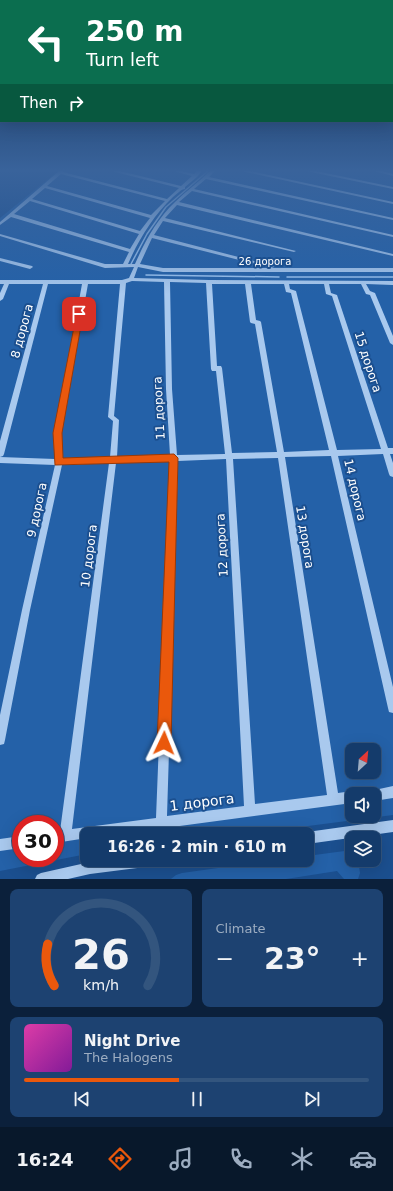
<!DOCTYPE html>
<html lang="en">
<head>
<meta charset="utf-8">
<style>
	body { margin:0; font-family:"DejaVu Sans",sans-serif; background:#1d4271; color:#f1f3f6; height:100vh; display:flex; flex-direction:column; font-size:15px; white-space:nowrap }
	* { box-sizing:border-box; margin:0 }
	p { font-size:13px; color:#9dadc1 }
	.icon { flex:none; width:22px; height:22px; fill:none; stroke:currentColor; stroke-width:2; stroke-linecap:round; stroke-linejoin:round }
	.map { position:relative; height:879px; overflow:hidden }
	.panel { display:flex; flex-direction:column; gap:10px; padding:10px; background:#0b203b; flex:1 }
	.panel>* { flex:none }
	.hud { position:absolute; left:0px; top:0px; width:393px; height:122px; box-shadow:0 4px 16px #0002,0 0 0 1px #33557e; background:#0b6e4f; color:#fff; overflow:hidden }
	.needle { width:26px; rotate:26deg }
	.controls { position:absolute; left:345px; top:743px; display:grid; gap:8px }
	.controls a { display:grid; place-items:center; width:36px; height:36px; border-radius:8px; background:#143b6b; box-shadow:0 4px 16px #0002,0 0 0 1px #33557e; font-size:20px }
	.speed { position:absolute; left:12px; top:815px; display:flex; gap:8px; font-size:20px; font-weight:700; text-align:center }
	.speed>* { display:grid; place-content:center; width:52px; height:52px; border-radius:50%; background:#143b6b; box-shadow:0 4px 16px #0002,0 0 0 1px #33557e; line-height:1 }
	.speed .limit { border:6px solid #d22; background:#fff; color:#111 }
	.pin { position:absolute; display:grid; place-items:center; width:34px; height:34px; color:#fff; margin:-17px; border-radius:8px; box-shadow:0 2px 6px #0006 }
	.me { position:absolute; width:44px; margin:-22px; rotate:2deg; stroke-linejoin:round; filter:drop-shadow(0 0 3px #0008) }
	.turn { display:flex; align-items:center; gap:14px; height:84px; padding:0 20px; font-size:18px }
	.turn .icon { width:52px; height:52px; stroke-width:2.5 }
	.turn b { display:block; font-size:28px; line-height:34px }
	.then { display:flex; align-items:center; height:38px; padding:0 20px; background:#0003; gap:8px; font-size:15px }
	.big { font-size:30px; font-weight:600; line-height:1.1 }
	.panel .tile { flex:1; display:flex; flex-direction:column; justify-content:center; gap:6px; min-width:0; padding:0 14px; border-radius:8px; background:#1d4271 }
	.panel .dial { align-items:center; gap:0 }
	.dial svg { height:104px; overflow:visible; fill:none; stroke:#33557e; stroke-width:7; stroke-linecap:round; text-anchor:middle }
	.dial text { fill:#f1f3f6; stroke:none }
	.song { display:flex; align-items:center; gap:12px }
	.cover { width:48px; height:48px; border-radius:6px; background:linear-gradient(135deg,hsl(320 70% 55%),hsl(290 70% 35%)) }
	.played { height:4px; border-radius:2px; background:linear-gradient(90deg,#ea580c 45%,#33557e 45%) }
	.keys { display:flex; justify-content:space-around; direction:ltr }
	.heat { display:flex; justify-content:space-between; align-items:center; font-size:22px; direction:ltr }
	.panel .tiles { flex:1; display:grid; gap:10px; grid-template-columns:1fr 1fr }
	.tile:last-child { grid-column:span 2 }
	.trip { position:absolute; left:80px; top:827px; width:234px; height:40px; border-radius:8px; background:#143b6b; box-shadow:0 4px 16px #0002,0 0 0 1px #33557e; font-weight:600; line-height:40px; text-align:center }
	.menu { display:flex; height:64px; justify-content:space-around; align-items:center; background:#08182b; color:#9dadc1 }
	.menu .icon { width:28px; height:28px }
	.menu .selected { color:#ea580c }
	.menu b { font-size:18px; color:#f1f3f6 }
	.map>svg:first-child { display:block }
	.green { fill:#2461a8; fill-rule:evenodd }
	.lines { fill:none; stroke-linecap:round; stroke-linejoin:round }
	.stream { stroke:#9cc4f0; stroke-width:1.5 }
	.minor { fill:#a9c9ee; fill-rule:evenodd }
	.route { fill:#ea580c; stroke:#983908 }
	.labels { text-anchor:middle; stroke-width:4; stroke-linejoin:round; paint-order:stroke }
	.far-street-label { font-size:10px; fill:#fff; stroke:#1b4f8f }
	.street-label { font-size:12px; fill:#fff; stroke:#1b4f8f }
	.near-street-label { font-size:14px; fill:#fff; stroke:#1b4f8f }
</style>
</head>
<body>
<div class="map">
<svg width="393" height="879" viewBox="0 0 393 879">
	<rect width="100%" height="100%" fill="#1b4f8f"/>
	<g class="green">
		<path d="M58,171H393V815L247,834H87V854L0,871V218ZM352,750H374V772H352ZM352,794H374V816H352ZM21,824H55V858H21Z"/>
		<polygon points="352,850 352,860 358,860 360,873 358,879 344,879 337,871 286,879 171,879 176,875 182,873 276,860 307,860 307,856"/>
	</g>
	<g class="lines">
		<g class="stream">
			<polyline points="131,264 147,234 166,207 208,171"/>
			<polyline points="146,275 279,277"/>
			<polyline points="287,277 393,277"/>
		</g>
		<g class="minor">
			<path d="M59,171H64L63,172L167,199L179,188L111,171H120L181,186L192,176L173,171H182L194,174L197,171H202L197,177L185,187V189C181,189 177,194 173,197C153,216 139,239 128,264H135C145,241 157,219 175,202C186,191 199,182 210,171H215L209,177L393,218V220L206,179L194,189L393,235V237L192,191L179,202L393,254V256L177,205L165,218L296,251L294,252L163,221L154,235L273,266L274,267L271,268H393V272H163L138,267L134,278L209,280L393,281V285L366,284L370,291L375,293L393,336V345L390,343L370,295L366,294L361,284H329L331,293L337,295L388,448H393V454H390L393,463V477L390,476L389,474L383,454L338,456L393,687V713L389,712L388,708L331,456L285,457L338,793L352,791L356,793V794H352V803L120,834H87V838L55,843V831H60L109,463L62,465L30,610L5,740L4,744L0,745V715L22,610L55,465L0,463V457L55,459V433L82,284H48L4,454L3,456L0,457V441L43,284H9L3,299L0,301V293L4,284H0V280H122L129,278L134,267L105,268L0,236V234L105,264H123L129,252L11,217L0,225V222ZM61,174L165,201L151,215L47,186ZM45,188L150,218L140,231L32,199ZM30,201L139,234L130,249L14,214ZM152,238L271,268H163L140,264ZM132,281L164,282L166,389L170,455L117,457L119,420L114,416L126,283ZM170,282L206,283L211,369L212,371H216L225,454L177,455L172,389ZM88,284H120L108,417L113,421L110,457L63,459L61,433ZM212,284H245L250,322L251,323L255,324L277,452L232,453L222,368L221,366H217ZM251,284H284L286,292L291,293L329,450L284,452L261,322L260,321L256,320ZM289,284H324L326,294L332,296L381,449L337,450L296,291L290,289ZM278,458L327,795L255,804L233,459ZM226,459L244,806L167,816L178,461ZM170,461L156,818L72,829L116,463Z"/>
			<polygon points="241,171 250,171 393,202 393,204"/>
			<polygon points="306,171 316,171 393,187 393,189"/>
			<polygon points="374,171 383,171 393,174 393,176"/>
			<polygon points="0,258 32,266 33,267 30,269 0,261"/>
			<polygon points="393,786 393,798 374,801 374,794 369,794 370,791"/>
			<polygon points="393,820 393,832 307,844 307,834 303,834 307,832"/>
			<polygon points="21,836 21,848 0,851 0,839"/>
			<polygon points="106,860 159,860 157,864 153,866 90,874 68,879 35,879 37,875 41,873 90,862"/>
		</g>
	</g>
	<linearGradient id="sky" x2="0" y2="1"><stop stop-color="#0f2b4f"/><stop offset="0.58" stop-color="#39639b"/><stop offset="1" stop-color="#39639b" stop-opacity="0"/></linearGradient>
	<rect width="393" height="294" fill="url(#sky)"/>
	<polygon class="route" points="77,312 83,314 62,433 63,458 174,454 178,458 171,743 169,748 164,750 159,748 157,743 169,462 55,465 53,433"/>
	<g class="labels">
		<g class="far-street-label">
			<text x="265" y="265">26 дорога</text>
		</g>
		<g class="street-label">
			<text transform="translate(22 331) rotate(-75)" y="4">8 дорога</text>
			<text transform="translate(368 362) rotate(72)" y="4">15 дорога</text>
			<text transform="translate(159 408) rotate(-93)" y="4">11 дорога</text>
			<text transform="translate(355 490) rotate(77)" y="4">14 дорога</text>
			<text transform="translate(37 510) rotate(-78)" y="4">9 дорога</text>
			<text transform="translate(305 537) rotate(81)" y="4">13 дорога</text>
			<text transform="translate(222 545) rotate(-93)" y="4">12 дорога</text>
			<text transform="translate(89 556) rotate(-83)" y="4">10 дорога</text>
		</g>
		<g class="near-street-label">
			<text transform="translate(202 802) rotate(-7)" y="5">1 дорога</text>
		</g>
	</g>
</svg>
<div class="controls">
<a><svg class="needle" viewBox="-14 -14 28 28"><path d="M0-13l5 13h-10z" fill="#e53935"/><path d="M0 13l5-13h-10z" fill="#9dadc1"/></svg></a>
<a><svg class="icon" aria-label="sound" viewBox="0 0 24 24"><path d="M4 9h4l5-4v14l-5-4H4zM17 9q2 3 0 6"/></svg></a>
<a><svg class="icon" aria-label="layers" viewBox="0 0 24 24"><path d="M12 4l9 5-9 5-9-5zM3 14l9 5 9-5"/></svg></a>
</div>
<div class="speed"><div class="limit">30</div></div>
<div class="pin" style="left:79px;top:314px;background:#d93025"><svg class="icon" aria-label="arrive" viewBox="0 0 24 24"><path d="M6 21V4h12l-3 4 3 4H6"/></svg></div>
<svg class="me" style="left:164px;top:743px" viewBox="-20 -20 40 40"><path d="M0-17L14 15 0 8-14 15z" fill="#ea580c" stroke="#fff" stroke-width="4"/></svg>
<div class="trip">16:26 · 2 min · 610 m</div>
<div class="hud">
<div class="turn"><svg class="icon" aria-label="left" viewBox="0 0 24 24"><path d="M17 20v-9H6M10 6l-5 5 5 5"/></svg><div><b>250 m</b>Turn left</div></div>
<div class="then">Then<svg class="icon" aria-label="right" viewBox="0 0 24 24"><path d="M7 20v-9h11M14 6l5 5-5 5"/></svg></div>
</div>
</div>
<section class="panel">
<div class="tiles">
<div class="tile dial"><svg viewBox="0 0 100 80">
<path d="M14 69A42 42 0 1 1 86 69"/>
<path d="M14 69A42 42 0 0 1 9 37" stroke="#ea580c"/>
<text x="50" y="56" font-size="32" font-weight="700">26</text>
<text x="50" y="72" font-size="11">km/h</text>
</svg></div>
<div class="tile"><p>Climate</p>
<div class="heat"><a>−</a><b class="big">23°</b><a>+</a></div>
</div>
<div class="tile">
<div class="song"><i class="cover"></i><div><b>Night Drive</b><p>The Halogens</p></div></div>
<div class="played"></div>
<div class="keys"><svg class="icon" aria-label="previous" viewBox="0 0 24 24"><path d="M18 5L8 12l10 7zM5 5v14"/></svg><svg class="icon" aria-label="pause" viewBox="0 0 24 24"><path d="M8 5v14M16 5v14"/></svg><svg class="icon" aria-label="next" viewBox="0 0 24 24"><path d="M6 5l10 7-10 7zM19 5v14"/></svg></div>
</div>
</div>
</section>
<nav class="menu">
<b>16:24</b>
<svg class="icon selected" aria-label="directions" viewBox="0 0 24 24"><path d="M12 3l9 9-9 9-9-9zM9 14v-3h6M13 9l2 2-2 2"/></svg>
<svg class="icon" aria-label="music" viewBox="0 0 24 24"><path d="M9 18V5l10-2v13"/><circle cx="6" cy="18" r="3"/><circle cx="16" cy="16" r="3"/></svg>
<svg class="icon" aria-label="phone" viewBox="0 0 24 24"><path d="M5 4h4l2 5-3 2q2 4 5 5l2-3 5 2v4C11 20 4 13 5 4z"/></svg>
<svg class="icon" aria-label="climate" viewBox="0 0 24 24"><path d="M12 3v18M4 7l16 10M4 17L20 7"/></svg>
<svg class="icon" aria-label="car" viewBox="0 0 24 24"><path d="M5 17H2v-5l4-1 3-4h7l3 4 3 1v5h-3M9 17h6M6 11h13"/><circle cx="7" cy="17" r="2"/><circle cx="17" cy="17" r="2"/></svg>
</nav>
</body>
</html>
